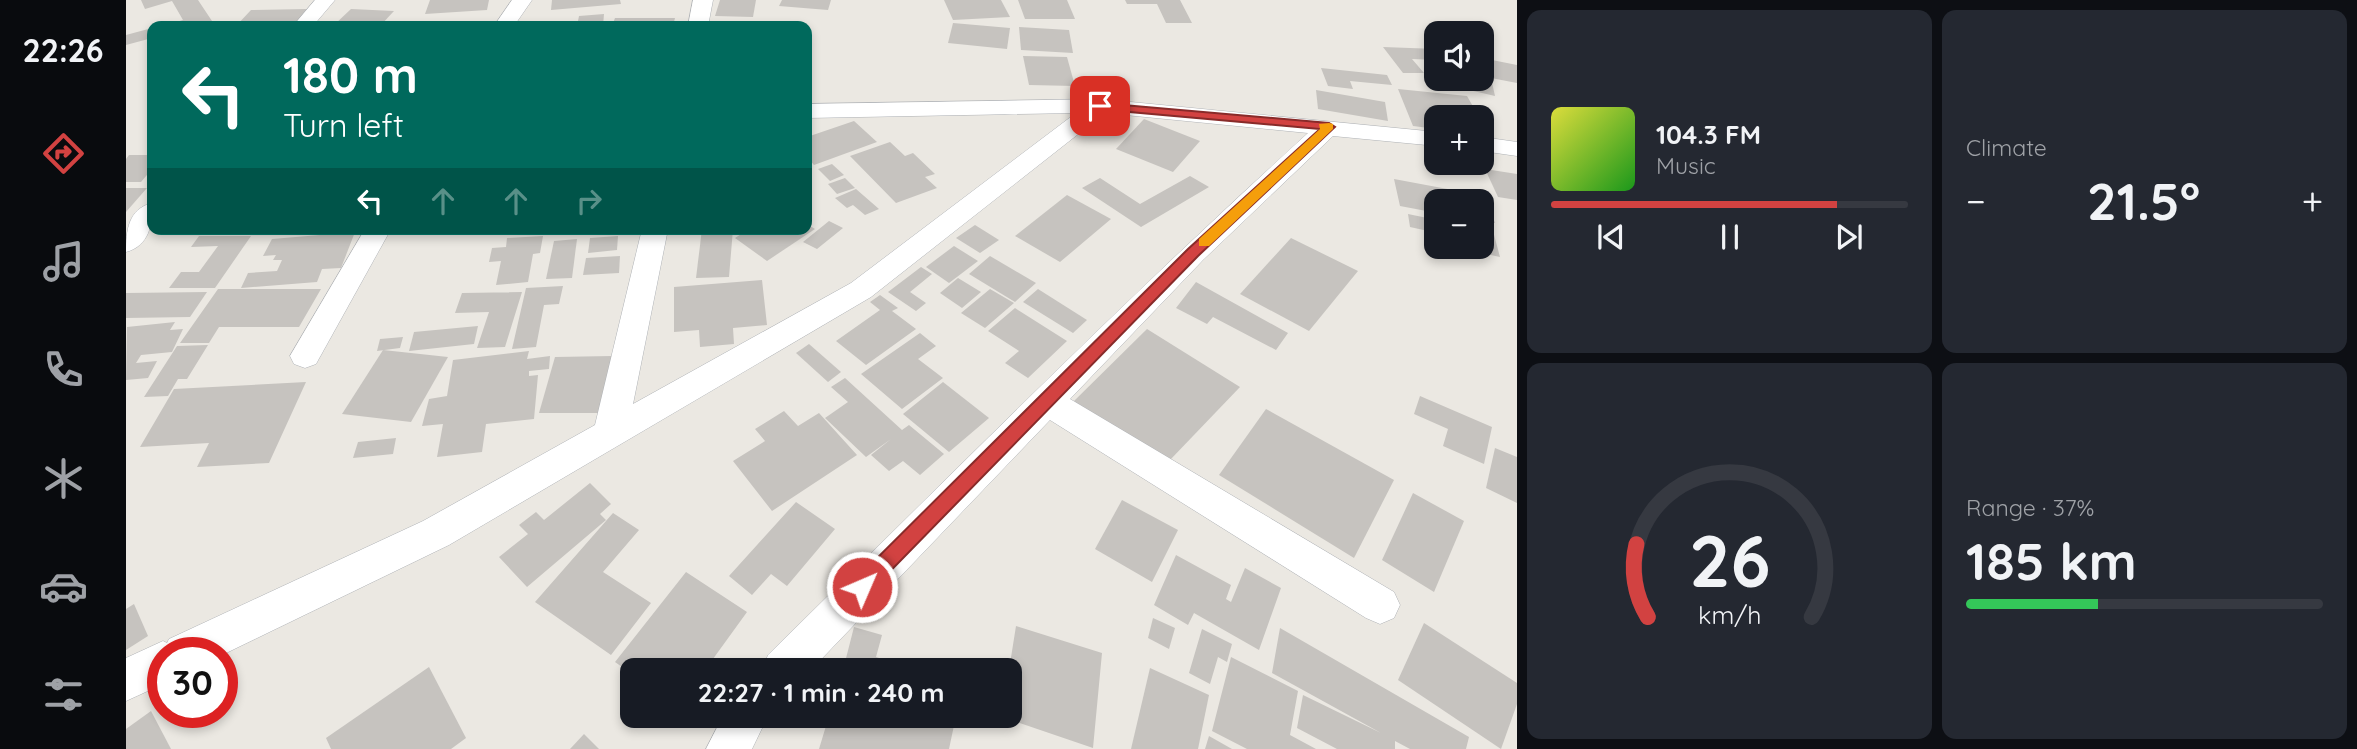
<!DOCTYPE html>
<html lang="en">
<head>
<meta charset="utf-8">
<style>
	body { margin:0; font-family:Quicksand,sans-serif; background:#242831; color:#f1f3f6; height:100vh; display:flex; flex-direction:column; font-size:26px; white-space:nowrap }
	* { box-sizing:border-box; margin:0 }
	p { font-size:23px; color:#9ea1a6 }
	.icon { flex:none; width:38px; height:38px; fill:none; stroke:currentColor; stroke-width:2; stroke-linecap:round; stroke-linejoin:round }
	.map { position:relative; flex:1; overflow:hidden }
	.details { display:flex; flex-direction:column; gap:10px; padding:10px; background:#0d0f14; width:840px }
	.details>* { flex:none }
	.top-card { position:absolute; left:21px; top:21px; width:665px; height:214px; border-radius:14px; box-shadow:0 4px 10px #0003; background:#00695c; color:#fff; overflow:hidden }
	.tools { position:absolute; left:1298px; top:21px; display:grid; gap:14px }
	.tools a { display:grid; place-items:center; width:70px; height:70px; border-radius:14px; background:#171b24; box-shadow:0 4px 10px #0003; font-size:35px }
	.speed { position:absolute; left:21px; top:637px; display:flex; gap:14px; font-size:35px; font-weight:700; text-align:center }
	.speed>* { display:grid; place-content:center; width:91px; height:91px; border-radius:50%; background:#171b24; box-shadow:0 4px 10px #0003; line-height:1 }
	.speed .limit { border:10px solid #d22; background:#fff; color:#111 }
	.pin { position:absolute; display:grid; place-items:center; width:60px; height:60px; color:#fff; margin:-30px; border-radius:14px; box-shadow:0 4px 10px #0006 }
	.me { position:absolute; width:77px; margin:-38px; rotate:45deg; stroke-linejoin:round; filter:drop-shadow(0 0 5px #0008) }
	.turn { display:flex; align-items:center; gap:24px; height:147px; padding:0 21px; font-size:32px }
	.turn .icon { width:91px; height:91px; stroke-width:2.5 }
	.turn b { display:block; font-size:49px; line-height:60px }
	.lanes { display:flex; align-items:center; height:66px; padding:0 21px; background:#0003; justify-content:center; gap:35px; direction:ltr }
	.lanes .off { opacity:.35 }
	.big { font-size:52px; font-weight:700; line-height:1.1 }
	.details .tile { flex:1; display:flex; flex-direction:column; justify-content:center; gap:10px; min-width:0; padding:0 24px; border-radius:14px; background:#242831 }
	.details .dial { align-items:center; gap:0 }
	.dial svg { height:182px; overflow:visible; fill:none; stroke:#363941; stroke-width:7; stroke-linecap:round; text-anchor:middle }
	.dial text { fill:#f1f3f6; stroke:none }
	.song { display:flex; align-items:center; gap:21px }
	.cover { width:84px; height:84px; border-radius:10px; background:linear-gradient(135deg,hsl(60 70% 55%),hsl(120 70% 35%)) }
	.played { height:7px; border-radius:4px; background:linear-gradient(90deg,#d24241 80%,#363941 80%) }
	.keys { display:flex; justify-content:space-around; direction:ltr }
	.heat { display:flex; justify-content:space-between; align-items:center; font-size:38px; direction:ltr }
	.charge { height:10px; border-radius:5px; background:linear-gradient(90deg,#34c759 37%,#363941 0) }
	.details .tiles { flex:1; display:grid; gap:10px; grid-template-columns:repeat(2,1fr) }
	.trip { position:absolute; left:494px; top:658px; width:402px; height:70px; border-radius:14px; background:#171b24; box-shadow:0 4px 10px #0003; font-weight:700; line-height:70px; text-align:center }
	main { display:flex; flex:1; min-height:0 }
	.tab-bar { display:flex; flex-direction:column; width:126px; justify-content:space-around; align-items:center; background:#090b0e; color:#9ea1a6 }
	.tab-bar .icon { width:49px; height:49px }
	.tab-bar .active { color:#d24241 }
	.tab-bar b { font-size:32px; color:#f1f3f6 }
	.map>svg:first-child { display:block }
	.building { fill:#c6c3bf }
	.lines { fill:none; stroke-linecap:round; stroke-linejoin:round }
	.minor-casing { stroke:#afb2b6; stroke-width:1 }
	.minor { fill:#fff; fill-rule:evenodd }
	.route { fill:#d24241; stroke:#882b2a; stroke-width:2 }
	.slow { fill:#f59e0b }
</style>
</head>
<body>
<main>
<nav class="tab-bar">
<b>22:26</b>
<svg class="icon active" aria-label="directions" viewBox="0 0 24 24"><path d="M12 3l9 9-9 9-9-9zM9 14v-3h6M13 9l2 2-2 2"/></svg>
<svg class="icon" aria-label="music" viewBox="0 0 24 24"><path d="M9 18V5l10-2v13"/><circle cx="6" cy="18" r="3"/><circle cx="16" cy="16" r="3"/></svg>
<svg class="icon" aria-label="phone" viewBox="0 0 24 24"><path d="M5 4h4l2 5-3 2q2 4 5 5l2-3 5 2v4C11 20 4 13 5 4z"/></svg>
<svg class="icon" aria-label="climate" viewBox="0 0 24 24"><path d="M12 3v18M4 7l16 10M4 17L20 7"/></svg>
<svg class="icon" aria-label="car" viewBox="0 0 24 24"><path d="M5 17H2v-5l4-1 3-4h7l3 4 3 1v5h-3M9 17h6M6 11h13"/><circle cx="7" cy="17" r="2"/><circle cx="17" cy="17" r="2"/></svg>
<svg class="icon" aria-label="filters" viewBox="0 0 24 24"><path d="M4 7h16M4 17h16"/><circle cx="9" cy="7" r="2"/><circle cx="15" cy="17" r="2"/></svg>
</nav>
<div class="map">
<svg width="1391" height="749" viewBox="0 0 1391 749">
	<rect width="100%" height="100%" fill="#ebe8e2"/>
	<g class="building">
		<polygon points="15,0 72,0 86,21 68,26 36,26 57,20 46,1 19,9"/>
		<polygon points="304,0 363,0 361,10 299,14"/>
		<polygon points="426,0 494,0 495,4 425,10"/>
		<polygon points="594,0 630,0 627,17 589,16"/>
		<polygon points="656,0 705,0 702,10 653,6"/>
		<polygon points="818,0 875,0 884,17 827,20"/>
		<polygon points="892,0 941,0 949,19 899,19"/>
		<polygon points="999,0 1054,0 1066,23 1040,23 1031,4 1001,4"/>
		<polygon points="181,9 167,26 110,26 125,10"/>
		<polygon points="225,9 268,11 254,26 207,26"/>
		<polygon points="478,14 477,26 451,26 453,16"/>
		<polygon points="489,18 549,18 547,26 486,26"/>
		<polygon points="307,21 346,21 340,26 302,26"/>
		<polygon points="827,23 884,28 881,49 822,43"/>
		<polygon points="893,27 943,30 947,53 895,50"/>
		<polygon points="26,28 26,38 0,45 0,35"/>
		<polygon points="1257,47 1311,49 1311,60 1286,59 1298,73 1277,73"/>
		<polygon points="897,56 941,57 949,86 903,85"/>
		<polygon points="1356,58 1391,65 1391,83 1365,78 1369,96 1343,90 1341,79 1356,79"/>
		<polygon points="1195,68 1261,75 1266,85 1224,81 1227,89 1202,86"/>
		<polygon points="1272,89 1341,96 1353,117 1311,117 1311,129 1287,126"/>
		<polygon points="1190,90 1259,102 1262,121 1192,109"/>
		<polygon points="1018,119 1074,141 1047,172 990,149"/>
		<polygon points="728,121 751,142 688,165 681,157 681,137"/>
		<polygon points="764,142 779,156 787,153 809,174 799,177 811,188 770,203 724,156"/>
		<polygon points="3,155 26,155 26,169 15,182 0,182 0,159"/>
		<polygon points="706,164 718,175 704,181 692,169"/>
		<polygon points="1359,169 1391,174 1391,200 1372,197"/>
		<polygon points="1064,176 1083,187 1015,227 956,188 974,178 1014,204"/>
		<polygon points="719,178 729,188 711,194 702,184"/>
		<polygon points="1268,179 1359,196 1369,223 1356,221 1356,201 1311,201 1311,213 1274,206"/>
		<polygon points="0,188 21,188 0,212"/>
		<polygon points="730,189 753,209 739,215 727,205 721,208 709,198"/>
		<polygon points="941,195 985,219 934,262 889,236"/>
		<polygon points="1282,214 1311,220 1311,233 1284,227"/>
		<polygon points="703,221 717,228 691,249 677,242"/>
		<polygon points="681,224 689,229 641,261 609,238 623,229 681,229"/>
		<polygon points="849,225 873,240 854,253 830,238"/>
		<polygon points="136,229 168,229 165,234 133,234"/>
		<polygon points="362,229 419,229 419,233 361,235"/>
		<polygon points="576,229 607,229 603,277 570,278"/>
		<polygon points="1356,229 1367,231 1374,257 1351,252 1350,247 1356,247"/>
		<polygon points="229,232 215,268 196,269 191,282 115,288 122,273 151,271 156,260 147,260 150,255 137,256 146,239"/>
		<polygon points="73,236 125,236 89,288 43,288 55,272 73,272 92,246 65,247"/>
		<polygon points="417,236 414,253 407,254 402,282 370,285 375,261 363,262 366,248 380,247 381,238"/>
		<polygon points="492,236 491,250 462,253 464,238"/>
		<polygon points="1165,238 1232,271 1183,331 1114,294"/>
		<polygon points="451,239 446,278 420,279 428,241"/>
		<polygon points="828,246 852,261 823,283 800,267"/>
		<polygon points="494,256 493,273 457,275 460,258"/>
		<polygon points="864,256 910,283 889,302 843,274"/>
		<polygon points="795,267 806,274 784,292 800,303 790,311 762,292"/>
		<polygon points="832,278 855,292 836,308 814,293"/>
		<polygon points="636,280 641,325 607,328 608,344 574,347 573,330 548,332 548,287"/>
		<polygon points="1070,282 1162,333 1150,350 1087,317 1081,324 1050,308"/>
		<polygon points="437,286 433,304 418,305 410,347 386,349 400,288"/>
		<polygon points="92,289 195,289 173,327 93,327 83,343 54,343"/>
		<polygon points="864,289 888,303 859,328 835,313"/>
		<polygon points="912,289 961,320 947,333 897,302"/>
		<polygon points="81,292 64,317 0,318 0,293"/>
		<polygon points="396,292 379,347 351,348 363,312 329,313 336,293"/>
		<polygon points="754,295 772,308 766,311 790,329 740,365 710,341 754,310 744,302"/>
		<polygon points="889,308 941,341 902,378 879,363 893,351 862,331"/>
		<polygon points="49,322 44,330 57,329 46,352 15,355 10,363 31,361 22,378 0,380 1,327"/>
		<polygon points="352,326 348,344 283,351 288,332"/>
		<polygon points="1021,329 1114,387 1044,460 947,402"/>
		<polygon points="794,333 810,346 792,359 817,378 776,409 735,374"/>
		<polygon points="277,337 274,348 251,351 254,339"/>
		<polygon points="683,344 715,372 702,382 670,353"/>
		<polygon points="82,345 61,379 52,379 42,396 18,397 51,346"/>
		<polygon points="257,350 322,357 285,422 216,414"/>
		<polygon points="403,351 401,359 424,356 423,369 403,371 403,376 412,375 408,419 360,424 356,452 311,457 317,424 296,426 303,399 321,396 327,360"/>
		<polygon points="486,356 474,413 413,413 429,357"/>
		<polygon points="719,378 776,430 783,425 818,454 794,475 777,461 763,471 745,455 765,439 740,457 699,418 722,402 705,387"/>
		<polygon points="180,382 143,463 71,467 83,443 14,447 48,389"/>
		<polygon points="817,382 863,418 823,452 777,414"/>
		<polygon points="1294,396 1366,427 1358,464 1317,446 1322,429 1288,414"/>
		<polygon points="1140,409 1268,480 1228,558 1093,475"/>
		<polygon points="658,411 672,426 693,413 731,455 646,511 607,461 639,441 629,429"/>
		<polygon points="270,438 267,454 227,458 232,442"/>
		<polygon points="1369,448 1391,457 1391,503 1360,488"/>
		<polygon points="464,483 485,504 474,514 480,520 401,587 373,557 402,534 393,525 410,512 418,520"/>
		<polygon points="1287,493 1338,521 1308,592 1256,560"/>
		<polygon points="996,500 1052,530 1026,582 969,549"/>
		<polygon points="670,502 709,529 661,586 645,574 626,595 603,576"/>
		<polygon points="487,513 513,530 477,572 525,603 485,655 409,602"/>
		<polygon points="1050,555 1105,585 1100,599 1105,602 1119,568 1155,588 1133,650 1068,613 1062,625 1028,605"/>
		<polygon points="560,572 621,612 579,670 506,670 506,674 489,662"/>
		<polygon points="8,604 22,636 0,650 0,609"/>
		<polygon points="1027,618 1049,628 1043,649 1022,638"/>
		<polygon points="1298,623 1391,683 1391,704 1375,749 1272,680"/>
		<polygon points="890,626 976,653 967,748 873,716 884,716 883,670"/>
		<polygon points="728,627 756,635 750,657 790,670 717,670"/>
		<polygon points="1154,628 1343,737 1340,749 1284,749 1269,741 1269,749 1211,749 1171,728 1177,695 1255,733 1146,673"/>
		<polygon points="1076,629 1106,644 1101,662 1092,657 1084,684 1063,673"/>
		<polygon points="1105,657 1172,691 1164,735 1190,749 1121,749 1086,731"/>
		<polygon points="303,667 340,738 325,749 205,749 200,738"/>
		<polygon points="1024,668 1083,695 1072,749 1005,749"/>
		<polygon points="25,711 45,749 0,749 0,729"/>
		<polygon points="703,716 781,716 799,722 800,716 830,716 823,749 693,749"/>
		<polygon points="458,734 473,749 444,749"/>
		<polygon points="1083,736 1106,749 1079,749"/>
	</g>
	<g class="lines">
		<defs>
			<g id="minor">
				<polygon points="189,0 209,0 187,26 167,26"/>
				<polygon points="386,0 406,0 388,26 368,26"/>
				<polygon points="567,0 587,0 582,26 562,26"/>
				<path d="M974,99L1311,132V146L1207,136L1077,260L944,399L1268,592L1274,605L1268,618L1254,624L1240,618L924,420L685,670H636L642,655C821,479 996,302 1182,133L979,113L745,297L323,545L96,655V653H37V684L0,701V658L37,641L41,643L43,639L297,521L469,425L516,229H542L507,404L725,283L950,113L681,118V104Z"/>
				<polygon points="1356,137 1391,142 1391,156 1356,151"/>
				<path d="M26,203C27,224 23,246 0,252C0,231 2,209 26,203Z"/>
				<polygon points="239,229 265,229 190,364 179,368 168,364 164,356"/>
				<polygon points="597,716 642,716 626,749 580,749"/>
			</g>
		</defs>
		<use href="#minor" class="minor-casing"/>
		<use href="#minor" class="minor"/>
	</g>
	<polygon class="route" points="974,103 1203,123 1209,127 1072,256 743,593 736,596 729,593 726,587 729,580 1062,249 1194,129 970,109 968,106"/>
	<polygon class="slow" points="1203,123 1207,124 1207,129 1083,246 1073,246 1073,239 1194,129 1193,124"/>
</svg>
<div class="tools">
<a><svg class="icon" aria-label="sound" viewBox="0 0 24 24"><path d="M4 9h4l5-4v14l-5-4H4zM17 9q2 3 0 6"/></svg></a>
<a>+</a>
<a>−</a>
</div>
<div class="speed"><div class="limit">30</div></div>
<div class="pin" style="left:974px;top:106px;background:#d93025"><svg class="icon" aria-label="arrive" viewBox="0 0 24 24"><path d="M6 21V4h12l-3 4 3 4H6"/></svg></div>
<svg class="me" style="left:736px;top:587px" viewBox="-20 -20 40 40"><circle r="17" fill="#d24241" stroke="#fff" stroke-width="3"/><path d="M0-11L8 9 0 5-8 9z" fill="#fff"/></svg>
<div class="trip">22:27 · 1 min · 240 m</div>
<div class="top-card">
<div class="turn"><svg class="icon" aria-label="left" viewBox="0 0 24 24"><path d="M17 20v-9H6M10 6l-5 5 5 5"/></svg><div><b>180 m</b>Turn left</div></div>
<div class="lanes"><svg class="icon" aria-label="left" viewBox="0 0 24 24"><path d="M17 20v-9H6M10 6l-5 5 5 5"/></svg><svg class="icon off" aria-label="ahead" viewBox="0 0 24 24"><path d="M12 20V5M6 11l6-6 6 6"/></svg><svg class="icon off" aria-label="ahead" viewBox="0 0 24 24"><path d="M12 20V5M6 11l6-6 6 6"/></svg><svg class="icon off" aria-label="right" viewBox="0 0 24 24"><path d="M7 20v-9h11M14 6l5 5-5 5"/></svg></div>
</div>
</div>
<section class="details">
<div class="tiles">
<div class="tile">
<div class="song"><i class="cover"></i><div><b>104.3 FM</b><p>Music</p></div></div>
<div class="played"></div>
<div class="keys"><svg class="icon" aria-label="previous" viewBox="0 0 24 24"><path d="M18 5L8 12l10 7zM5 5v14"/></svg><svg class="icon" aria-label="pause" viewBox="0 0 24 24"><path d="M8 5v14M16 5v14"/></svg><svg class="icon" aria-label="next" viewBox="0 0 24 24"><path d="M6 5l10 7-10 7zM19 5v14"/></svg></div>
</div>
<div class="tile"><p>Climate</p>
<div class="heat"><a>−</a><b class="big">21.5°</b><a>+</a></div>
</div>
<div class="tile dial"><svg viewBox="0 0 100 80">
<path d="M14 69A42 42 0 1 1 86 69"/>
<path d="M14 69A42 42 0 0 1 9 37" stroke="#d24241"/>
<text x="50" y="56" font-size="32" font-weight="700">26</text>
<text x="50" y="72" font-size="11">km/h</text>
</svg></div>
<div class="tile"><p>Range · 37%</p><b class="big">185 km</b><div class="charge"></div></div>
</div>
</section>
</main>
</body>
</html>
